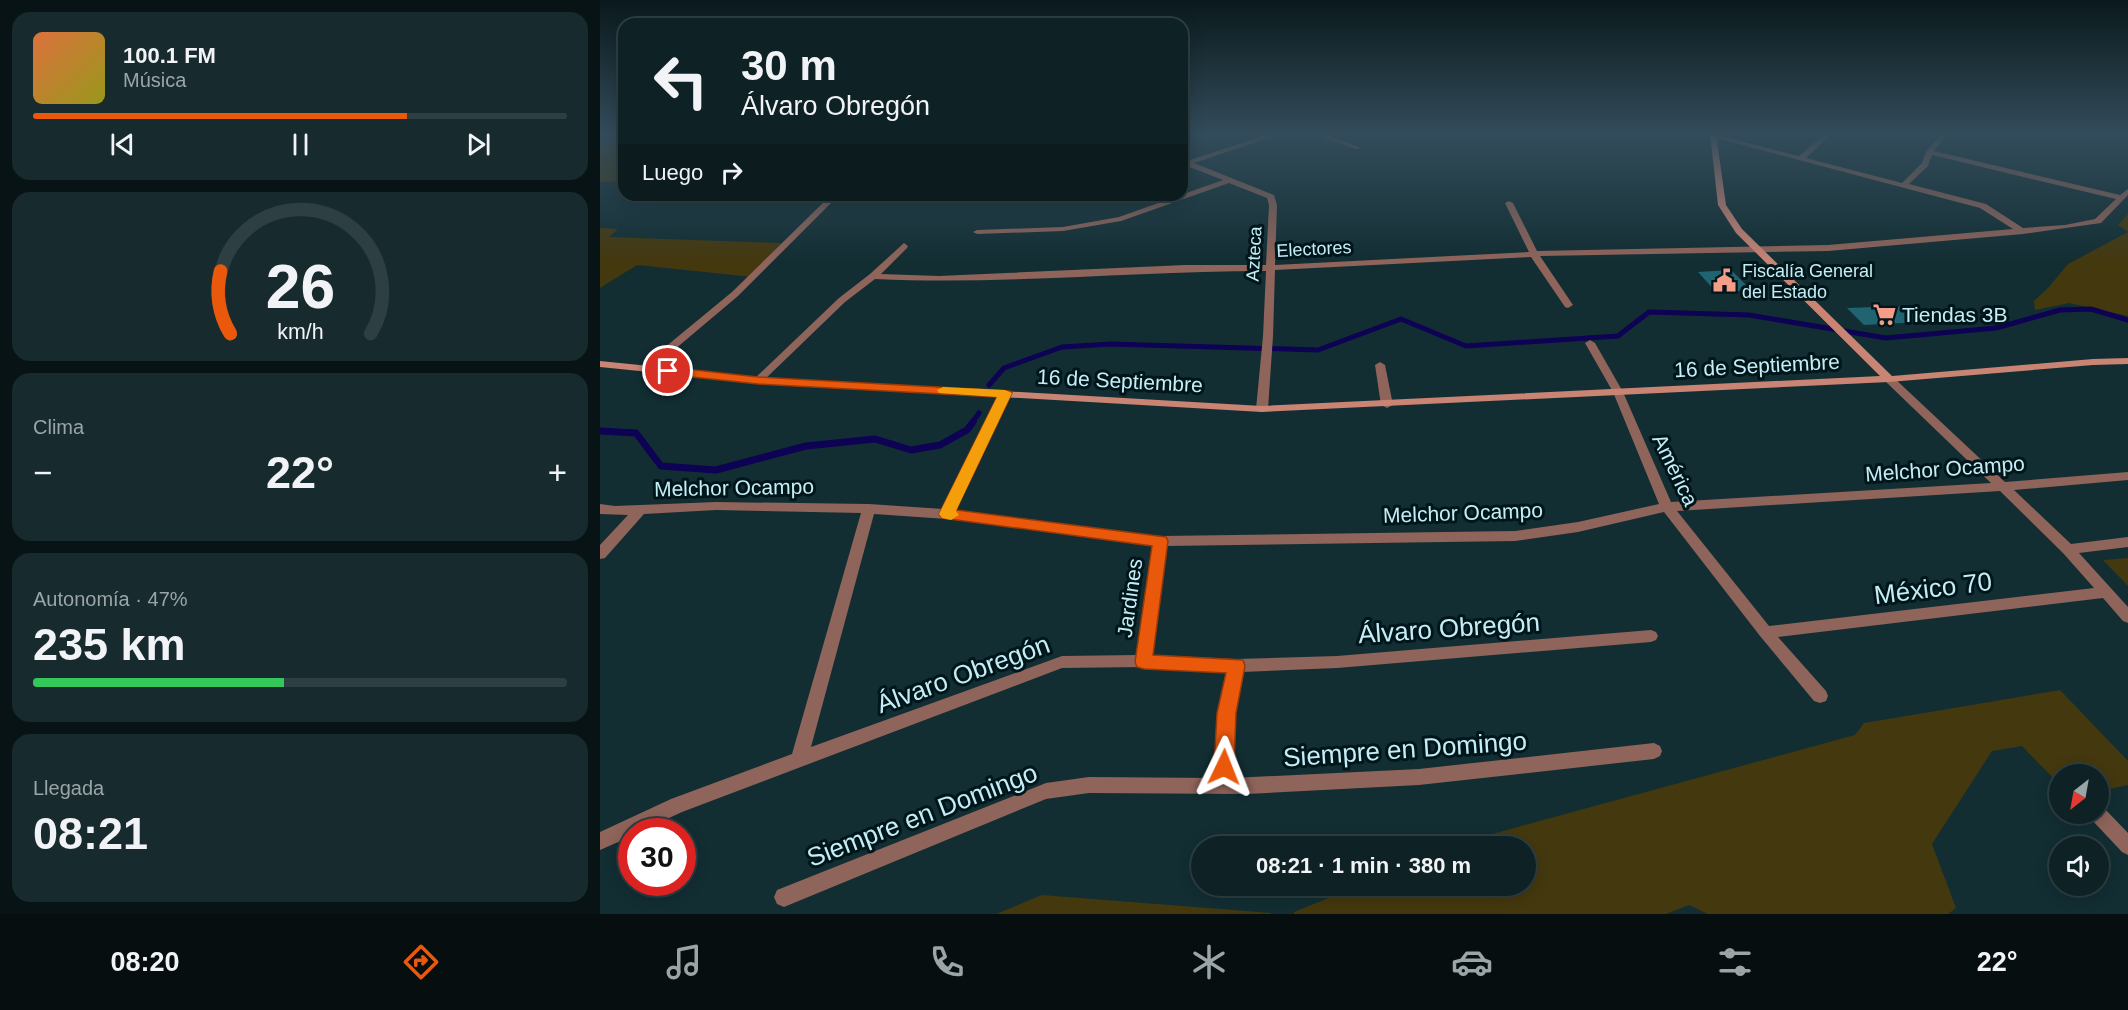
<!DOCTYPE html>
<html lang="es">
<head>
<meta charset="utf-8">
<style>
	body { margin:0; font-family:Arial,sans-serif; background:#172a2e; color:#f1f3f6; height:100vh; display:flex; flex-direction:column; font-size:22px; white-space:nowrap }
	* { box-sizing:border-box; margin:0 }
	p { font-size:20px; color:#9ba4a7 }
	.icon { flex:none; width:33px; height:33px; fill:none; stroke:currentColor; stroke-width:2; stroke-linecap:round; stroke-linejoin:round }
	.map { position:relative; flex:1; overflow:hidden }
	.details { display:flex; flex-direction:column; gap:12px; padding:12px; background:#081315; width:600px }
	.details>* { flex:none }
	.guide { position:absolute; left:18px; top:18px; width:570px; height:183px; border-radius:18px; box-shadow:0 3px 15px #0003,0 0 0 2px #2e3f43; background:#0e2226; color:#f1f3f6; overflow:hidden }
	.needle { width:39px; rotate:211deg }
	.buttons { position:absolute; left:1449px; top:764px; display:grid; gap:12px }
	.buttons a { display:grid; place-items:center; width:60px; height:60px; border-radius:50%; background:#0e2226; box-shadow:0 3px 15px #0003,0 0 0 2px #2e3f43; font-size:30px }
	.speed { position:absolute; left:18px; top:818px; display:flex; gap:12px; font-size:30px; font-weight:700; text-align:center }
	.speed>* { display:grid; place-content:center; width:78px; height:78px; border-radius:50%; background:#0e2226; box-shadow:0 3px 15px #0003,0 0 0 2px #2e3f43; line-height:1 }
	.speed .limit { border:9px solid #d22; background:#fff; color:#111 }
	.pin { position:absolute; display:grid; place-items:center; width:51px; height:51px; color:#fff; margin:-26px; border:3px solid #fff; border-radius:50%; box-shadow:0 2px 6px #0007 }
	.me { position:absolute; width:66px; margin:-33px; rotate:2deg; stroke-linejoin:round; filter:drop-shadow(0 0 4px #0008) }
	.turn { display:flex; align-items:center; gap:21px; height:126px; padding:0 24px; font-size:27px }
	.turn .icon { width:78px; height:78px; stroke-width:2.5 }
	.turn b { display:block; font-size:42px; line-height:51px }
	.then { display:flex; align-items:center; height:57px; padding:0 24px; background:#0003; gap:12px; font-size:22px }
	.big { font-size:45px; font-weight:600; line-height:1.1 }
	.details .card { flex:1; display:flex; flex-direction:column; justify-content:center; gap:9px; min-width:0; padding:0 21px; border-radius:18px; background:#172a2e }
	.details .dial { align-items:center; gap:0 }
	.dial svg { height:156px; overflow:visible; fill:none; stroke:#2e3f43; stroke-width:7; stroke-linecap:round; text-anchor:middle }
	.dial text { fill:#f1f3f6; stroke:none }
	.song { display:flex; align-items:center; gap:18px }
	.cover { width:72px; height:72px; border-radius:9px; background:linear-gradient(135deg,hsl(20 70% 55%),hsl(60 70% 35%)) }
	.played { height:6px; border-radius:3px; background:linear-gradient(90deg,#ea580c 70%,#2e3f43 70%) }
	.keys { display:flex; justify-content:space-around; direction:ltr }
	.heat { display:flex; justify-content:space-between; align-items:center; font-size:33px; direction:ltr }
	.charge { height:9px; border-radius:4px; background:linear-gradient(90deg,#34c759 47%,#2e3f43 0) }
	.trip { position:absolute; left:591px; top:836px; width:345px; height:60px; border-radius:30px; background:#0e2226; box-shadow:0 3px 15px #0003,0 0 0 2px #2e3f43; font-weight:600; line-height:60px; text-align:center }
	.dock { display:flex; height:96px; justify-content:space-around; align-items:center; background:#060e0f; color:#9ba4a7 }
	.dock .icon { width:42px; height:42px }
	.dock .on { color:#ea580c }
	.dock b { font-size:27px; color:#f1f3f6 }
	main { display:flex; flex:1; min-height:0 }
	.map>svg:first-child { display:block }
	.green { fill:#44380e }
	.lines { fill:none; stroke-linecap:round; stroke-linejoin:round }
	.stream-far1 { stroke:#0d0253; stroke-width:5 }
	.stream { stroke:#0d0253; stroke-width:7 }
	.building { fill:#206471 }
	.street { fill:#8f645a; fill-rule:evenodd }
	.secondary { fill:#c98474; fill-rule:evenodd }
	.route { fill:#ea580c; stroke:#983908; stroke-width:1.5 }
	.slow { fill:#f59e0b }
	.labels { text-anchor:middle; stroke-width:6; stroke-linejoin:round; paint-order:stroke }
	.far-street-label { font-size:18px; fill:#c5edf6; stroke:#00161b }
	.far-poi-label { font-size:18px; fill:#c5edf6; stroke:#00161b; text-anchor:start }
	.poi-label { font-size:21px; fill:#c5edf6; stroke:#00161b; text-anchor:start }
	.street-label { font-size:21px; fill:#c5edf6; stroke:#00161b }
	.near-street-label { font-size:26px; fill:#c5edf6; stroke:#00161b }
</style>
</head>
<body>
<main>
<section class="details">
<div class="card">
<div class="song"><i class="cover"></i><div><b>100.1 FM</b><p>Música</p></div></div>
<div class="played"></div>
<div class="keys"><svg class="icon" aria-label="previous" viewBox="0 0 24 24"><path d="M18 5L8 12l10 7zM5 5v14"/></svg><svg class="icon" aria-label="pause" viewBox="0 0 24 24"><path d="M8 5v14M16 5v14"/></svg><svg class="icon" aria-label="next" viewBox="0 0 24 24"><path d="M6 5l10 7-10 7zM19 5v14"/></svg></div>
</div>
<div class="card dial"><svg viewBox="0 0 100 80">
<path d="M14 69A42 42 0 1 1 86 69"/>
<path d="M14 69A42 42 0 0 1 9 37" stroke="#ea580c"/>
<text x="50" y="56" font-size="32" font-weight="700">26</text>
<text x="50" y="72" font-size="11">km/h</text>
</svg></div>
<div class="card"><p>Clima</p>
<div class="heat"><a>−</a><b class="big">22°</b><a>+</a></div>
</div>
<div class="card"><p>Autonomía · 47%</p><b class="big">235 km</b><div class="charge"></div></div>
<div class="card"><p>Llegada</p><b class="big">08:21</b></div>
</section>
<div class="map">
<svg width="1528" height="914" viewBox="0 0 1528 914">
	<rect width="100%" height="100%" fill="#122e33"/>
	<g class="green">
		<polygon points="0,134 24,134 24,181 0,182"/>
		<polygon points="1528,214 1528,316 1469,303 1435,310 1434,301 1448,288 1468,264 1528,232 1518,225"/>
		<polygon points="0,228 18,229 9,237 181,243 152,277 37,265 0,288"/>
		<polygon points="1528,558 1528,586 1503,560"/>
		<polygon points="1460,690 1528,761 1528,785 1499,791 1498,774 1460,774 1459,781 1453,778 1422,746 1392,751 1332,844 1356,908 1348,914 1108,914 1089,905 1066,914 694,914 694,912 760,885 926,885 926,846 858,846 881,837 1255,735 1264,723"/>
		<polygon points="442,895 671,913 671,914 396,914"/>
	</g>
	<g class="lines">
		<g class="stream-far1">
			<polyline points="389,385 404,368 462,347 511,344 718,350 801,319 866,346 1018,336 1049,312 1149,315 1286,338 1396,328 1460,310 1491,309 1528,320"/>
			<polyline points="372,423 379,413"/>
		</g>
		<polyline class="stream" points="0,431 36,433 61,466 116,470 206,446 275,439 311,450 340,445 367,430 373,422"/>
	</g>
	<g class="building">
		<polygon points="1131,270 1151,290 1117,293 1098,272"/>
		<polygon points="1304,306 1322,322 1264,325 1247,308"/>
	</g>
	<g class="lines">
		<g class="street">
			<path d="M669,134H680L594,163L674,195L677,205L675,265L929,252L905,203L909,201L913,203L937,251L1228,245L1413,229L1380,208L1112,137V134L1199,156L1225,134H1232L1206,158L1302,183L1322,163L1326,152L1340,135L1344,134L1345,136L1334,151L1520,195L1528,189V195L1501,223L1423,234L1228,251L940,256L973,305L968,308L965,307L931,257L675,270L673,336L668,409L662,412L656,409L663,336L666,271C536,271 405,285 275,279L245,302L162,382L158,383L153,380L239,298L270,274L304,243L308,246L307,248L281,274L339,276L585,265H666L669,205L667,198L629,183L521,221L463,231L377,234L373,232L377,230L463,227L519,217L623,180L582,164V159L587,161ZM1332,155L1516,199L1495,219L1465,225L1423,228L1386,204L1309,184L1328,166Z"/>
			<polygon points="713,134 724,134 761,148 756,149"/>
			<polygon points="231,195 239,195 138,296 49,371 41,371 40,369 41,367 132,292"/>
			<path d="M990,340L995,343L1023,392L1071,502L1391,483L1285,381L1284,379L1285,377H1293L1405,482L1528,472V480L1414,490L1471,544L1528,537V547L1479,553L1528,607V623L1523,621L1503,598L1178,637L1226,691L1228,696L1226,701L1220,703L1214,701L1160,636L1064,512L978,532L915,541L566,546L552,655L636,659L737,656L1051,630L1056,632L1058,636L1056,640L1051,642L737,668L642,672L634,713L632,778L819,769L1054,743L1060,746L1062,751L1060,756L1054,759L819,785L646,794L489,793L446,799L184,907L177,904L174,897L177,890L446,783L489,777L615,778L618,713L627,672L544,667L462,668L82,812L41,831H32V836L0,850V832L71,799L192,754L261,513L116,510L44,514L5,558L0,559V545L28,515L0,514V504L15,506L116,502L269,504L343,509L400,393L405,390L410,393L355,510L560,536L915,531L978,522L1059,504L1013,392L985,343ZM1400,491L1463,553L1494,588L1169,626L1077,511ZM274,514L347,519L553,545L537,655L462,656L211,747Z"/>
			<polygon points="780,362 785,365 793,405 787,408 781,405 775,365"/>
			<polygon points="1498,805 1503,807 1528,833 1528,855 1522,852 1491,819 1488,813 1498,813"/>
		</g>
		<polygon class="secondary" points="1110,134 1116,134 1126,205 1142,229 1292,376 1493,359 1528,358 1528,364 1493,365 1289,382 662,412 158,383 0,367 0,361 158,377 662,406 1280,376 1136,233 1118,205"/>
	</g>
	<linearGradient id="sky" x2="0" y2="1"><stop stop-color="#0a191c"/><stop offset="0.51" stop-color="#334c5b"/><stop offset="1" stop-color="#334c5b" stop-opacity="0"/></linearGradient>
	<rect width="1528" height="262" fill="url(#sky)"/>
	<polygon class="route" points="68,367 158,377 410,391 412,393 356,510 566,537 568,541 553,655 643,660 645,666 636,713 634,767 631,774 624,776 617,774 614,767 617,713 626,673 544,669 537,667 535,662 552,546 342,518 339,514 397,397 158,384 64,374 64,368"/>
	<polygon class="slow" points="343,387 405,390 412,393 356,511 359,515 351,520 342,518 339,514 397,397 339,393 337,390"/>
	<defs>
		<symbol id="civic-bare" viewBox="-9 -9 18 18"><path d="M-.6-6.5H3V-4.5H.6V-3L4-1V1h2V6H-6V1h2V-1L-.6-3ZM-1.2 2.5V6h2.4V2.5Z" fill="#f49e8a" stroke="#00161b" stroke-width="2.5" paint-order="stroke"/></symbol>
		<symbol id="supermarket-bare" viewBox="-9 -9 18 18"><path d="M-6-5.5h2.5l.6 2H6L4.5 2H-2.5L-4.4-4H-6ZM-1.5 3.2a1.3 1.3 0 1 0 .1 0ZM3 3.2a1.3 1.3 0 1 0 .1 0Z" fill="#f49e8a" stroke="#00161b" stroke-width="2.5" paint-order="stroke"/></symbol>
	</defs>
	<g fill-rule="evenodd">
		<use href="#civic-bare" x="1108" y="264" width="33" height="33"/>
		<use href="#supermarket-bare" x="1268" y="298" width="33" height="33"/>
	</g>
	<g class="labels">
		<g class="far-street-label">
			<text transform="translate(714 249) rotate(-3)" y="6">Electores</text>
			<text transform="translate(654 254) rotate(-87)" y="6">Azteca</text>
		</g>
		<g class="far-poi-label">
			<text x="1142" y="277">Fiscalía General<tspan x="1142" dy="21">del Estado</tspan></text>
		</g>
		<g class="poi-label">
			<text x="1302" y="322">Tiendas 3B</text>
		</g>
		<g class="street-label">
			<text transform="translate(1157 366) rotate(-3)" y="7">16 de Septiembre</text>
			<text transform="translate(520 381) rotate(3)" y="7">16 de Septiembre</text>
			<text transform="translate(1345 469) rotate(-4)" y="7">Melchor Ocampo</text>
			<text transform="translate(1075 470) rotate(64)" y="7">América</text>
			<text transform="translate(134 488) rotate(-1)" y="7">Melchor Ocampo</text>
			<text transform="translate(863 513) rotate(-2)" y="7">Melchor Ocampo</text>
			<text transform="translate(530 598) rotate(-82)" y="7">Jardines</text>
		</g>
		<g class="near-street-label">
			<text transform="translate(1333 588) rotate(-7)" y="9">México 70</text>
			<text transform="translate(849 628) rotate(-4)" y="9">Álvaro Obregón</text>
			<text transform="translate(363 674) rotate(-20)" y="9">Álvaro Obregón</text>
			<text transform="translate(805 749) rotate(-4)" y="9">Siempre en Domingo</text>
			<text transform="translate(322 815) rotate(-21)" y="9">Siempre en Domingo</text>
		</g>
	</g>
</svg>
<div class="buttons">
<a><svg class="needle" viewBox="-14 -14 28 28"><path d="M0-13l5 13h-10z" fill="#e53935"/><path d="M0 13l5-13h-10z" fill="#9ba4a7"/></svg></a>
<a><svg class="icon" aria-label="sound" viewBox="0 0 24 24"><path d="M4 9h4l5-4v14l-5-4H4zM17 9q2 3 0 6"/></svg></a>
</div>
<div class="speed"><div class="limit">30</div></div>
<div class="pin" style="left:68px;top:371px;background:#d93025"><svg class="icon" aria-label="arrive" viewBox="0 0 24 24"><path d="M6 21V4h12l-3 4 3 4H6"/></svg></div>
<svg class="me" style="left:624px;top:767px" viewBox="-20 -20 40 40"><path d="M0-17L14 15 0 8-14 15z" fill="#ea580c" stroke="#fff" stroke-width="4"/></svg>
<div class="trip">08:21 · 1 min · 380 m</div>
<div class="guide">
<div class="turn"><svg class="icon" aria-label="left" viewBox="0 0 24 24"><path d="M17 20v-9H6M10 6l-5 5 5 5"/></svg><div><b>30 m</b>Álvaro Obregón</div></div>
<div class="then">Luego<svg class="icon" aria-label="right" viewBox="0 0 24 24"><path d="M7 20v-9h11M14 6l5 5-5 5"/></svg></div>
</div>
</div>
</main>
<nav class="dock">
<b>08:20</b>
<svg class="icon on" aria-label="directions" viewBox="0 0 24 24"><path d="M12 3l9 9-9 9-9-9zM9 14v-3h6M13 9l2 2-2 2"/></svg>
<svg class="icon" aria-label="music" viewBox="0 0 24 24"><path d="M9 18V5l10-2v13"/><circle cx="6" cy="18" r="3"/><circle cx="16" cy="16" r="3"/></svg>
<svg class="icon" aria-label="phone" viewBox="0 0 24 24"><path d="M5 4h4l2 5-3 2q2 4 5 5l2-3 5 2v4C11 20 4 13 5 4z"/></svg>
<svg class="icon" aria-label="climate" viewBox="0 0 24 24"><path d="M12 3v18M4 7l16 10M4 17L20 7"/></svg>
<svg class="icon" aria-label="car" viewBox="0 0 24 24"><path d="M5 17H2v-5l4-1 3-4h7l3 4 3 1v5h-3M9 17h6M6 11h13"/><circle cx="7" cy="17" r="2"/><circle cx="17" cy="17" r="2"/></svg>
<svg class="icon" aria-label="filters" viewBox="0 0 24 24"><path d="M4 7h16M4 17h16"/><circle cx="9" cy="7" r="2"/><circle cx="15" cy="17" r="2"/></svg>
<b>22°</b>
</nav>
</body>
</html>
